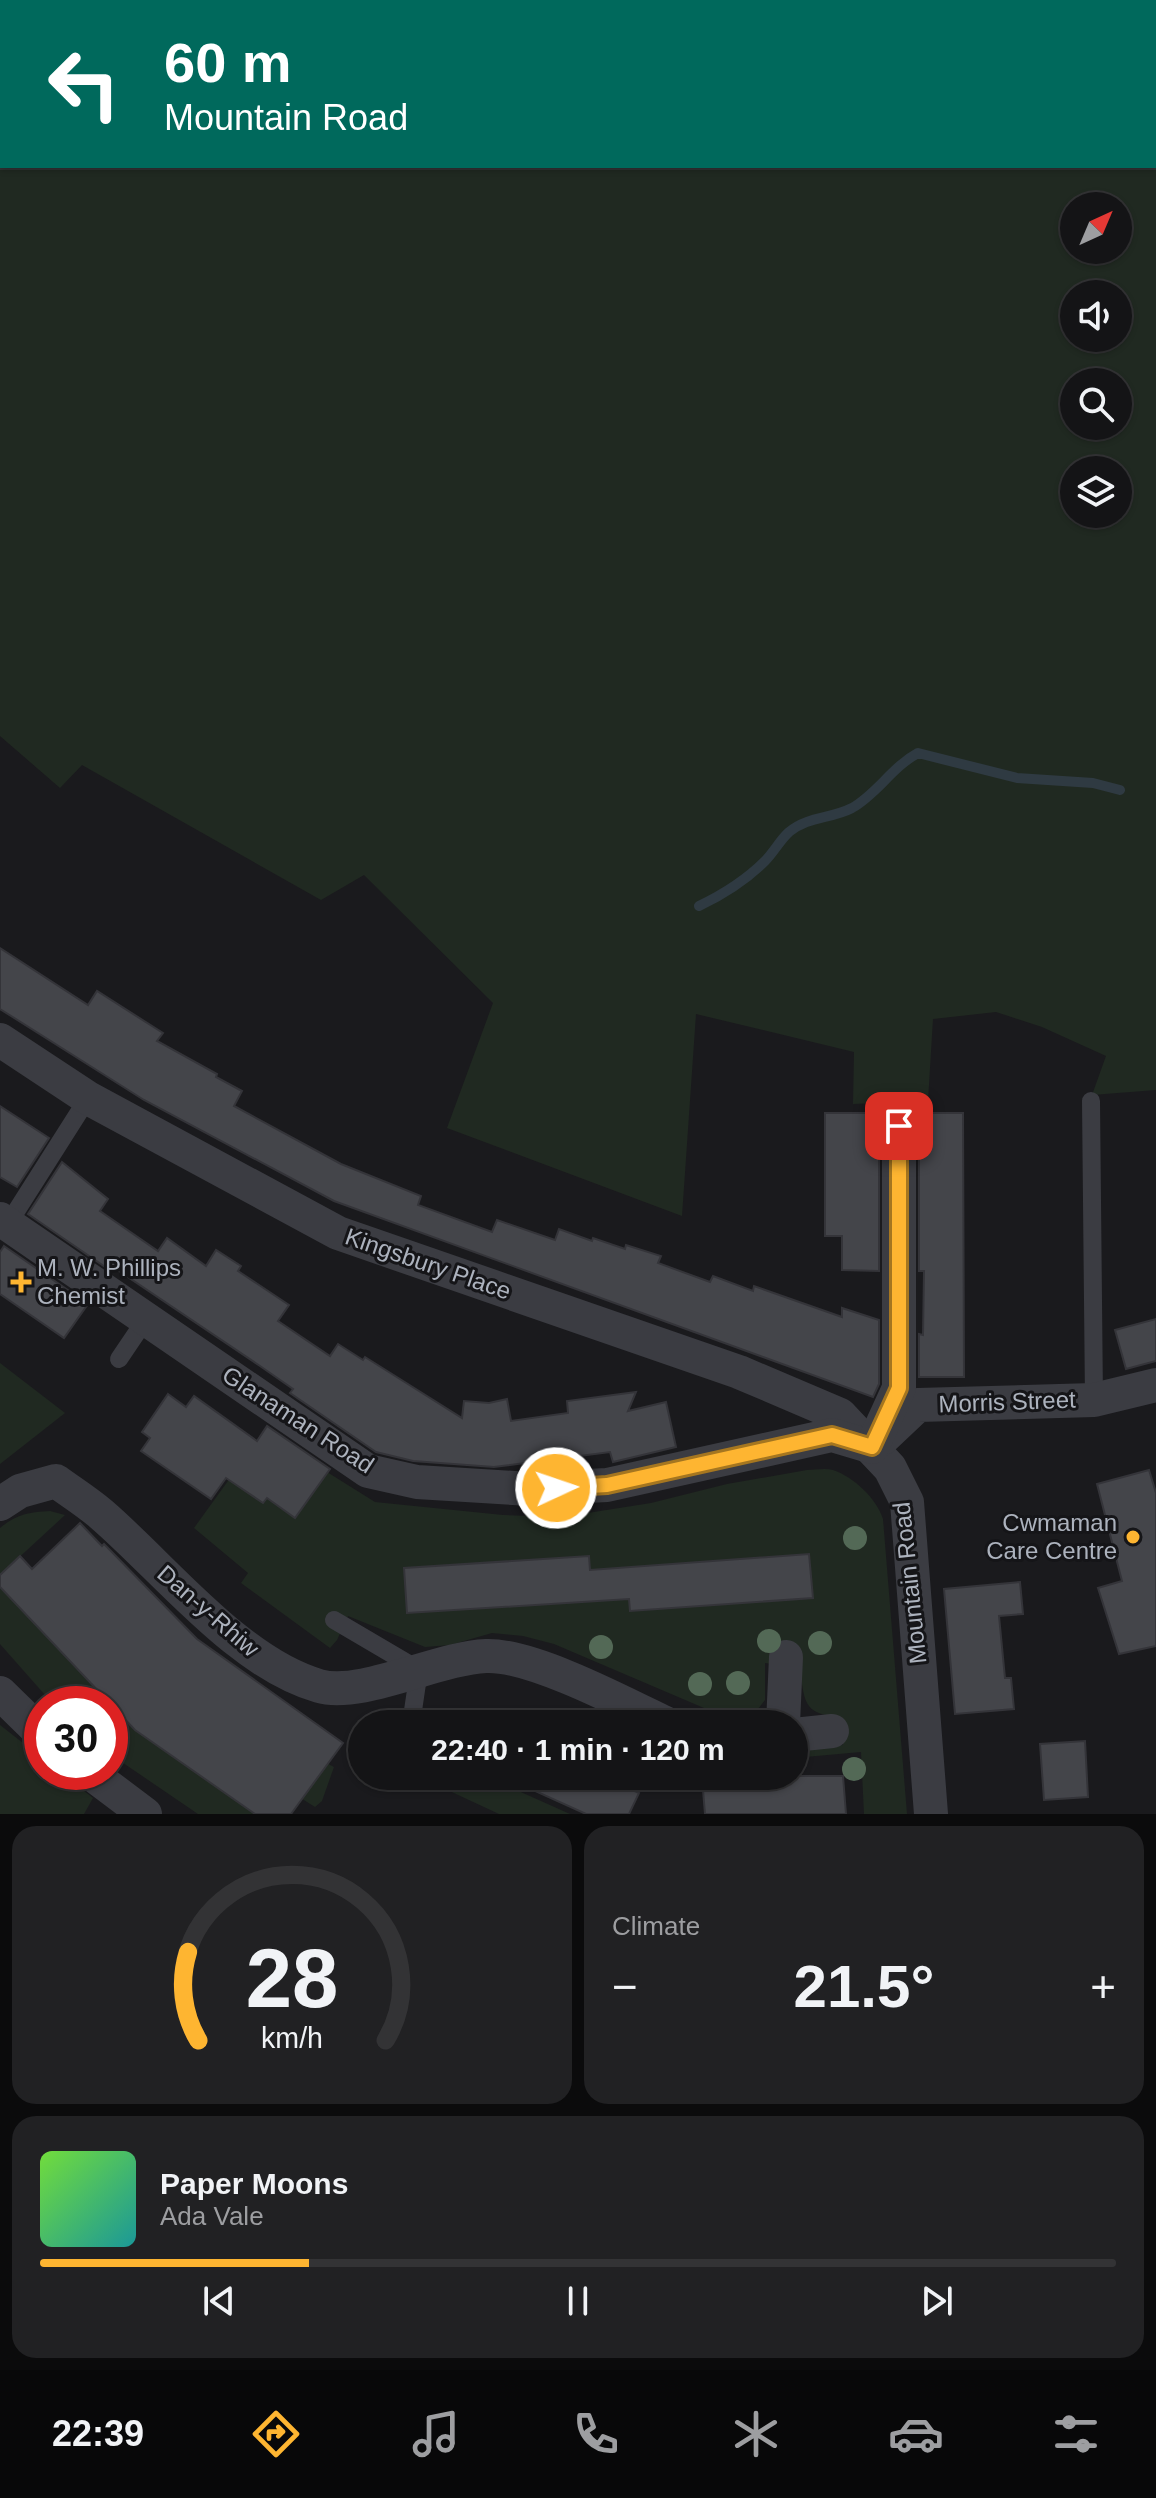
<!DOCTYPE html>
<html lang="en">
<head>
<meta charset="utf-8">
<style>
	body { margin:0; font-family:Helvetica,sans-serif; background:#212123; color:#f1f3f6; height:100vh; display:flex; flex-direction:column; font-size:30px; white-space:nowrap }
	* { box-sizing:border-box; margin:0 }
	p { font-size:26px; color:#9d9ea1 }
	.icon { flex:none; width:44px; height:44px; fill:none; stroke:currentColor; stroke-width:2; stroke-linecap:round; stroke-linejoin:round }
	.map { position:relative; height:1814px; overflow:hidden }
	.drawer { display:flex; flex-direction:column; gap:12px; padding:12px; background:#0b0b0c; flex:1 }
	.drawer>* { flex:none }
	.banner { position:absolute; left:0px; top:0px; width:1156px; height:168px; box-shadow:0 2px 6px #0004,0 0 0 2px #333335; background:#00695c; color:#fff; overflow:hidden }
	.needle { width:52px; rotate:44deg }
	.buttons { position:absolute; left:1060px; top:192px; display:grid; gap:16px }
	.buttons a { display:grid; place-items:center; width:72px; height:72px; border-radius:50%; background:#141416; box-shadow:0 2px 6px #0004,0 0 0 2px #333335; font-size:40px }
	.speed { position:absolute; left:24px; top:1686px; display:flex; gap:16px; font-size:40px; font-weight:700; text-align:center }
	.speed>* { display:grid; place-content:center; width:104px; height:104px; border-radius:50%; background:#141416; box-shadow:0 2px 6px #0004,0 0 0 2px #333335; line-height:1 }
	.speed .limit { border:12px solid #d22; background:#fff; color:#111 }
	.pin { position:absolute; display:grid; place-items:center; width:68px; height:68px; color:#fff; margin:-34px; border-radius:16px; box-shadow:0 4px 12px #0006 }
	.me { position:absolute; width:88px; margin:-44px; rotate:87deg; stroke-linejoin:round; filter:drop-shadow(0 0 6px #0008) }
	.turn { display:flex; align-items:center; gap:28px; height:168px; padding:0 32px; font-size:36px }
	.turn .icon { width:104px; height:104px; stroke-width:2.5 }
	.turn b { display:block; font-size:56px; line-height:68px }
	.big { font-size:60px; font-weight:700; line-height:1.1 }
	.drawer .widget { flex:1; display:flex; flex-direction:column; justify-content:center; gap:12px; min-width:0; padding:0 28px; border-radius:24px; background:#212123 }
	.drawer .dial { align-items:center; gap:0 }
	.dial svg { height:208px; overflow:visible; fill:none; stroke:#333335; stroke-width:7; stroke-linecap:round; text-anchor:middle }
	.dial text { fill:#f1f3f6; stroke:none }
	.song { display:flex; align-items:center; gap:24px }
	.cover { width:96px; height:96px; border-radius:12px; background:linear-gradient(135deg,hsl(100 70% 55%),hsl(180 70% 35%)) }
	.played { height:8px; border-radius:4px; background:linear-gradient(90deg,#feb531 25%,#333335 25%) }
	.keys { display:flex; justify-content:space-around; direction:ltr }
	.heat { display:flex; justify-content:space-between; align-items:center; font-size:44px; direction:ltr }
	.drawer .tiles { flex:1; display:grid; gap:12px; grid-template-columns:1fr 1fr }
	.widget:last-child { grid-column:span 2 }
	.trip { position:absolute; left:348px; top:1710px; width:460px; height:80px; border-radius:40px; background:#141416; box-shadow:0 2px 6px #0004,0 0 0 2px #333335; font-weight:700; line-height:80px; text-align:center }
	.menu { display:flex; height:128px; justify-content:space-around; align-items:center; background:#080809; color:#9d9ea1 }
	.menu .icon { width:56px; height:56px }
	.menu .current { color:#feb531 }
	.menu b { font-size:36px; color:#f1f3f6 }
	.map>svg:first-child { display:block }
	.green { fill:#202921; fill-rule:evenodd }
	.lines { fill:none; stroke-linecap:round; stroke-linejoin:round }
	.stream { stroke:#2f3a42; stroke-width:10 }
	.building { fill:#44454a; stroke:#343439; stroke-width:2 }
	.lane { stroke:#3b3c42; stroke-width:18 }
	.street { stroke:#3b3c42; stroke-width:34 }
	.tree { fill:#536956 }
	.route-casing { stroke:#a57620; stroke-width:20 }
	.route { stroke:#feb531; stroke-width:14 }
	.poi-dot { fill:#feb531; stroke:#151518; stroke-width:3 }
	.labels { text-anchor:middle; stroke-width:6; stroke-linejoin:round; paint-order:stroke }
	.street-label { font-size:24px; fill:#acb2bd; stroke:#151518 }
	.poi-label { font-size:24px; fill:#acb2bd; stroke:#151518; text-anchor:start }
</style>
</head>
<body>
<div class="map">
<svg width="1156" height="1814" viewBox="0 0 1156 1814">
	<rect width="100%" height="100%" fill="#1a1a1d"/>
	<g class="green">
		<path d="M0,0H1156V1090L1092,1095L1106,1056L1042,1027L996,1012L933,1019L928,1101L853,1104L854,1052L696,1014L682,1216L447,1128L493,1003L364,875L321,900L82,765L60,788L0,736ZM2,2H1154V166H2ZM1074,206H1118V250H1074ZM1074,294H1118V338H1074ZM1074,382H1118V426H1074ZM1074,470H1118V514H1074Z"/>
		<polygon points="0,1363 65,1413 0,1464"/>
		<path d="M807,1470C815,1470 825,1468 833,1470C854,1477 877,1499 883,1519L907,1814H864L861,1752L794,1758V1749L843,1745L839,1716C803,1716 804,1699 800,1668L765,1663V1700L758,1709L735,1715L718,1714L554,1644L523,1636L492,1633L450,1645L425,1647L348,1616L337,1640L330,1648L241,1583L248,1573L194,1528L233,1474L250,1494L264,1503L278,1483L327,1472L375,1502L503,1515L562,1517L651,1503L727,1484Z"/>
		<path d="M50,1511L65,1515L0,1575V1528C16,1514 30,1512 50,1511Z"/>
		<polygon points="0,1587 110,1704 53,1704 0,1644"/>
		<polygon points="145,1691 277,1733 295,1708 306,1716 286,1742 334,1767 322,1801 315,1807 288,1790 139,1732 255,1814 198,1814 110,1754 110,1704 120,1714"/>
		<polygon points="0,1725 42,1758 42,1772 60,1772 93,1798 84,1814 0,1814"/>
		<polygon points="447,1776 485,1776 570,1814 499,1814 441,1787"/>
	</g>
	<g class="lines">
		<path class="stream" d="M699,906C724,894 746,880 765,861C774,852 780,840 789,832C808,816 831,819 852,808C877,794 892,767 918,753L1017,778L1093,783L1120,790"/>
	</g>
	<g class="building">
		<polygon points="0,948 88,1005 97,991 163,1033 157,1041 217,1074 216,1077 242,1091 234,1106 341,1164 421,1196 418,1205 492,1232 497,1220 555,1240 559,1229 592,1241 593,1238 625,1249 626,1245 661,1256 658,1263 710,1282 713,1276 753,1291 754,1286 842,1317 842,1308 879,1320 879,1384 873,1397 334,1201 144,1100 0,1009"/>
		<polygon points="0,1106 49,1138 17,1187 0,1177"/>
		<polygon points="825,1113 885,1113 879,1126 879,1271 842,1270 842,1236 825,1236"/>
		<polygon points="913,1113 963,1113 964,1377 919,1377 919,1334 923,1335 924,1271 919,1271 919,1126"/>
		<polygon points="62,1162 108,1199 100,1211 158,1251 167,1238 206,1266 216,1250 241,1266 238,1271 289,1305 278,1321 330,1356 338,1344 363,1360 365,1357 462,1418 464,1401 489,1403 507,1399 511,1421 568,1413 567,1401 636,1392 628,1411 666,1402 676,1447 613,1462 610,1452 494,1467 413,1461 376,1452 290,1393 293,1389 260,1366 113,1267 111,1271 28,1214"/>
		<polygon points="4,1246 88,1304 64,1338 0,1294 0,1252"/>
		<polygon points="1156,1319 1156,1361 1126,1369 1115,1330"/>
		<polygon points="168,1394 186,1407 194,1396 257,1441 267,1426 330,1469 295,1518 267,1498 263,1503 226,1478 211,1499 141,1451 150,1438 142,1432"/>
		<polygon points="1149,1470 1156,1493 1156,1646 1119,1654 1098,1588 1122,1581 1097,1484"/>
		<polygon points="80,1523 102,1546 104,1544 107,1547 197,1639 343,1743 291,1814 255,1814 135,1730 0,1587 0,1575 20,1556 32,1569"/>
		<polygon points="809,1554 813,1598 630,1611 629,1599 407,1613 404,1568 589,1556 590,1570"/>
		<polygon points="1020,1582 1023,1614 999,1616 1005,1678 1011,1678 1014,1709 955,1714 944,1589"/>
		<polygon points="1085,1741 1088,1797 1044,1800 1040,1744"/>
		<polygon points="502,1776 602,1776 639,1793 629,1814 586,1814"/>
		<polygon points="724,1776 843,1776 846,1814 705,1814 702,1778"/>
	</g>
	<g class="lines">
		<g class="lane">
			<polyline points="1091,1101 1094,1400"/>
			<polyline points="8,1224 88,1098"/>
			<polyline points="119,1359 146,1319"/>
			<polyline points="334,1620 419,1670 411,1724"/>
		</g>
		<g class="street">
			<polyline points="0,1040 88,1098 338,1233 739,1372 840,1415 890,1468 907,1502 931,1814"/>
			<polyline points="0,1219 368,1471 417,1482 530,1489 607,1485 832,1435 869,1446"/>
			<polyline points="882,1439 918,1405 1094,1400 1156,1385"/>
			<polyline points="872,1447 899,1388 899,1126"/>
			<path d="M0,1504L20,1491L56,1481C71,1492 87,1502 101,1514C164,1568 238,1663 319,1686C361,1698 438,1658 486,1656C531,1654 624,1703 667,1724"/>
			<polyline points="0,1693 42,1734"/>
			<polyline points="783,1724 786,1657"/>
			<polyline points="794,1735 832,1731"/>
			<polyline points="89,1772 145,1814"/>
		</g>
	</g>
	<g class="tree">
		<circle cx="855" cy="1538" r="12"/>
		<circle cx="769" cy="1641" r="12"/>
		<circle cx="820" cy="1643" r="12"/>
		<circle cx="601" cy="1647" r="12"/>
		<circle cx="738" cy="1683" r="12"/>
		<circle cx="700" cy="1684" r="12"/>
		<circle cx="854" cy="1769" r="12"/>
	</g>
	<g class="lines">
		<defs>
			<polyline id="route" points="556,1488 607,1485 832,1435 872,1447 899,1388 899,1126"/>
		</defs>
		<use href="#route" class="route-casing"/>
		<use href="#route" class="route"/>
	</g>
	<g class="poi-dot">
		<path d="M17 1270h8v8h8v8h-8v8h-8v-8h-8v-8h8z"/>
		<circle cx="1133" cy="1537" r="8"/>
	</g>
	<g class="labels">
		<g class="street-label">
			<text transform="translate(428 1264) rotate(19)" y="8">Kingsbury Place</text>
			<text transform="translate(1007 1402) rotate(-2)" y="8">Morris Street</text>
			<text transform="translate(298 1420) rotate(33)" y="8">Glanaman Road</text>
			<text transform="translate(910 1583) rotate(-96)" y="8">Mountain Road</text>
			<text transform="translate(208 1611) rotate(41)" y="8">Dan-y-Rhiw</text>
		</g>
		<g class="poi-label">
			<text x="37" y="1276">M. W. Phillips<tspan x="37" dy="28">Chemist</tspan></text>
			<text x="1117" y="1531" text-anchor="end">Cwmaman<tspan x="1117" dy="28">Care Centre</tspan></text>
		</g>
	</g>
</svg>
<div class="buttons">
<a><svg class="needle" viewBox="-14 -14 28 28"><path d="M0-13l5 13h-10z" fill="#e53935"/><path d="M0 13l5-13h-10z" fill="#9d9ea1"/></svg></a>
<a><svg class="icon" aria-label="sound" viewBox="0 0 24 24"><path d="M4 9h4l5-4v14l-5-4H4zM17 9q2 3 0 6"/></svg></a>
<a><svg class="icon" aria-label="search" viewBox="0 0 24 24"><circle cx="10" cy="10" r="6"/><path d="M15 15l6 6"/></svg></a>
<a><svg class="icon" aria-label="layers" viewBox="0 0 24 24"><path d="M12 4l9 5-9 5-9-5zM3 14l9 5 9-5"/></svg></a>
</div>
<div class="speed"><div class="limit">30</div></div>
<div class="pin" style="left:899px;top:1126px;background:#d93025"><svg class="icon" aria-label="arrive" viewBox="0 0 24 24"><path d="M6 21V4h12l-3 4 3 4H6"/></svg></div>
<svg class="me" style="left:556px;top:1488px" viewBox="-20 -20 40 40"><circle r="17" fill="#feb531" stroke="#fff" stroke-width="3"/><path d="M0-11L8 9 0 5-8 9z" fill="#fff"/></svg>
<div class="trip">22:40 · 1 min · 120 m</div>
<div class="banner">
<div class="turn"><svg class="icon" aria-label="left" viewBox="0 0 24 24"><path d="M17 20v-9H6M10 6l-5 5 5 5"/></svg><div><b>60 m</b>Mountain Road</div></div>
</div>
</div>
<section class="drawer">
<div class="tiles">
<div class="widget dial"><svg viewBox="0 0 100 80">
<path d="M14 69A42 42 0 1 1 86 69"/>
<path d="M14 69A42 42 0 0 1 10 35" stroke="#feb531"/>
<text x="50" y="56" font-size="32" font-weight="700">28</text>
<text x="50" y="72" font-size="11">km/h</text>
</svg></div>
<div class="widget"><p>Climate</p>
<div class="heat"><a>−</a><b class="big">21.5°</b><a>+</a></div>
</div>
<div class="widget">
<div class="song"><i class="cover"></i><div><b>Paper Moons</b><p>Ada Vale</p></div></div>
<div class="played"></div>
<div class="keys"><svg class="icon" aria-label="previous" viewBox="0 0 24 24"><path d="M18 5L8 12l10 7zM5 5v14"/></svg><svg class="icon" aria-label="pause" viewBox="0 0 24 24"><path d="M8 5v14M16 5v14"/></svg><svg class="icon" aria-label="next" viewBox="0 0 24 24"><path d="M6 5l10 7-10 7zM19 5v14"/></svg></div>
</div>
</div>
</section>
<nav class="menu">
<b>22:39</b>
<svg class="icon current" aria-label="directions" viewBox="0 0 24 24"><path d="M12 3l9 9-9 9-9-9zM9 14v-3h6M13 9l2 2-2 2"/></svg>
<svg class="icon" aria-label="music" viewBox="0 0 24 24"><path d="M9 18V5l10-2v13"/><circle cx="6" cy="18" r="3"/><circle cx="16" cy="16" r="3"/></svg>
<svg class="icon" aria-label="phone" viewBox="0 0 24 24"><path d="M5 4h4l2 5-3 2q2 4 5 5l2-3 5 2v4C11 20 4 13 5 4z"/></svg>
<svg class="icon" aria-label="climate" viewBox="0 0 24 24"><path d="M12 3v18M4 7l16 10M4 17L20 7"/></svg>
<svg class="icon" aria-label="car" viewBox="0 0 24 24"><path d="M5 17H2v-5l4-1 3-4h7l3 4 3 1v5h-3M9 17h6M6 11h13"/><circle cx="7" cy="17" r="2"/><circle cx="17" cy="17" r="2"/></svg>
<svg class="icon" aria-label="filters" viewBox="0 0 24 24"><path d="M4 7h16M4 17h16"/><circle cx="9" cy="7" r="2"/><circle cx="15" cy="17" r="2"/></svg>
</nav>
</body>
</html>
